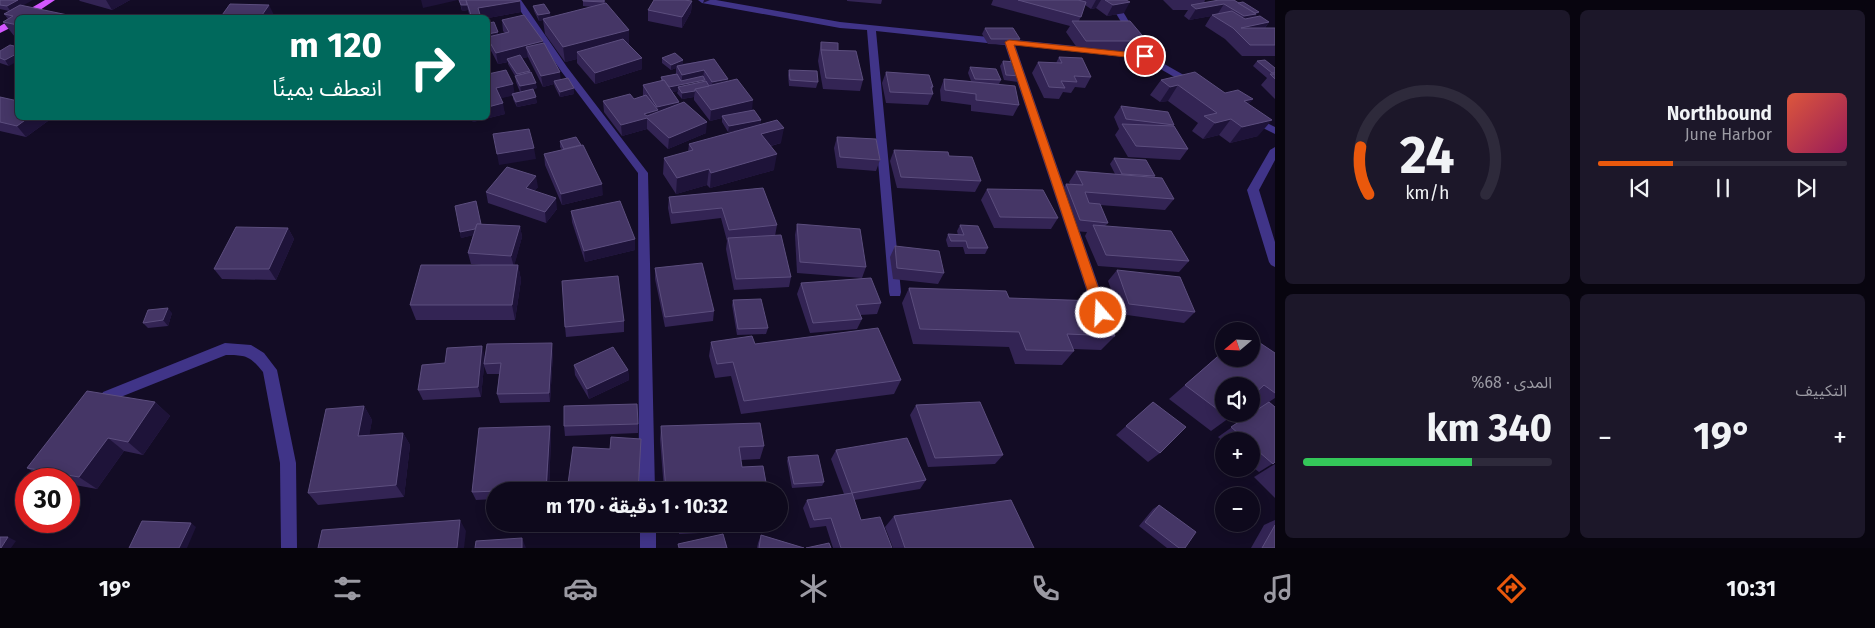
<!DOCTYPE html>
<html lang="ar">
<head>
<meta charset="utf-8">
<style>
	body { margin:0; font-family:"Fira Sans","Noto Sans Arabic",sans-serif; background:#1c1729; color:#f1f3f6; direction:rtl; height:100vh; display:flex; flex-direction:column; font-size:19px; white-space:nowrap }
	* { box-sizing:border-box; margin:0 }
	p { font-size:16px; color:#9b9aa3 }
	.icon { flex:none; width:28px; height:28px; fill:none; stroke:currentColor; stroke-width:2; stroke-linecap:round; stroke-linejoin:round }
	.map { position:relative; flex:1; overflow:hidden; direction:ltr }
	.panel { display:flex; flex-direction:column; gap:10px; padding:10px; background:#08050f; width:600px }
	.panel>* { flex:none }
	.guide { position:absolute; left:15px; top:15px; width:475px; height:105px; border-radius:8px; box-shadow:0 2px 12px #0003,0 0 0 1px #2e2a3b; direction:rtl; background:#00695c; color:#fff; overflow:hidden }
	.needle { width:32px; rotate:251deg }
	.tools { position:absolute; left:1215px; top:322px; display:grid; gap:10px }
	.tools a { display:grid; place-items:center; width:45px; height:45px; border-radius:50%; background:#0e091c; box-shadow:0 2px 12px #0003,0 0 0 1px #2e2a3b; font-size:25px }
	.speed { position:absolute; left:15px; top:468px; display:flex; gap:10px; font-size:25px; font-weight:700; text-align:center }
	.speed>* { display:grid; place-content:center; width:65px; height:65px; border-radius:50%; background:#0e091c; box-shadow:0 2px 12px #0003,0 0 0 1px #2e2a3b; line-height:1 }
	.speed .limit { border:8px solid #d22; background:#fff; color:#111 }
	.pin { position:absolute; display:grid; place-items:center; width:42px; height:42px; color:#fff; margin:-21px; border:2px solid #fff; border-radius:50%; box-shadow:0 1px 5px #0007 }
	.me { position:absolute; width:55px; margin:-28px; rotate:341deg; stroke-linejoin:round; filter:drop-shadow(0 0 4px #0008) }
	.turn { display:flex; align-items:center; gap:18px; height:105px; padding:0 25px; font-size:22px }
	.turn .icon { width:65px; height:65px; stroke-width:2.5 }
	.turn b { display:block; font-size:35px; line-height:42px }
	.big { font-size:38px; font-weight:700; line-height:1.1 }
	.panel .card { flex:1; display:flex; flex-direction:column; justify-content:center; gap:8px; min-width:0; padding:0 18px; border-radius:8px; background:#1c1729 }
	.panel .dial { align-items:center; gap:0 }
	.dial svg { height:130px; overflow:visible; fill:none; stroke:#2e2a3b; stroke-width:7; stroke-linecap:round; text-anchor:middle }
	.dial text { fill:#f1f3f6; stroke:none }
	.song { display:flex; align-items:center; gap:15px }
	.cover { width:60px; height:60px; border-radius:8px; background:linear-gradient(135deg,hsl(10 70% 55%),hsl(330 70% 35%)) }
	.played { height:5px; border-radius:2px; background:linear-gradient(90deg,#ea580c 30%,#2e2a3b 30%) }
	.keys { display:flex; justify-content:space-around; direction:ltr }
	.heat { display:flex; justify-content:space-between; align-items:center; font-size:28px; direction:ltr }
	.charge { height:8px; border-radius:4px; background:linear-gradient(90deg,#34c759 68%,#2e2a3b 0) }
	.panel .tiles { flex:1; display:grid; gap:10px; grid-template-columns:repeat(2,1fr) }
	.trip { position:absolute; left:486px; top:482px; width:302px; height:50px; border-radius:25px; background:#0e091c; box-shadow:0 2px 12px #0003,0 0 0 1px #2e2a3b; font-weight:700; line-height:50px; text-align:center; direction:rtl }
	.tabs { display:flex; height:80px; justify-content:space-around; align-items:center; background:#06040b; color:#9b9aa3 }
	.tabs .icon { width:35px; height:35px }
	.tabs .active { color:#ea580c }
	.tabs b { font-size:22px; color:#f1f3f6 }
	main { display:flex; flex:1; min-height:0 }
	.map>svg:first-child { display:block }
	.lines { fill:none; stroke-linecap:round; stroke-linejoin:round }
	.minor { fill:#403488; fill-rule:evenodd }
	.primary { fill:#d357ff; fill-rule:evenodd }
	.wall { fill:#332454 }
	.shaded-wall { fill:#1e1339 }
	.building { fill:#453666; stroke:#5c4e7e }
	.route { fill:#ea580c; stroke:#983908 }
</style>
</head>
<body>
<main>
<section class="panel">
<div class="tiles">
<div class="card">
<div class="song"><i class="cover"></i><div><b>Northbound</b><p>June Harbor</p></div></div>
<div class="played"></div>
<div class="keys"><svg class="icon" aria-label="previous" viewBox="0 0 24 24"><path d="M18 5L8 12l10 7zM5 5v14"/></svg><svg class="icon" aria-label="pause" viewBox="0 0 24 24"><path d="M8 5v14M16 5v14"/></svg><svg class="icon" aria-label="next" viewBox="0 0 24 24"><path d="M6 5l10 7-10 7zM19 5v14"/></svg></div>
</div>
<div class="card dial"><svg viewBox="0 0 100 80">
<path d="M14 69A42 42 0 1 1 86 69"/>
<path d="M14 69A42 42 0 0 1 9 40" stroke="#ea580c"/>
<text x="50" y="56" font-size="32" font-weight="700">24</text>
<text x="50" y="72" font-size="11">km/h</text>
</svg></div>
<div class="card"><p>التكييف</p>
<div class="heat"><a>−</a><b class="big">19°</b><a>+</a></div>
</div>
<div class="card"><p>المدى · 68%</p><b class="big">340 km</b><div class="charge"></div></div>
</div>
</section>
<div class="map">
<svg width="1275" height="548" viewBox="0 0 1275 548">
	<rect width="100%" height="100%" fill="#130c25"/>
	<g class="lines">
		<g class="minor">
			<polygon points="513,0 521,0 567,67 648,173 655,491 639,491 638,173 561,71"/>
			<polygon points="698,0 716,0 840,22 1145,53 1196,82 1196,86 1190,86 1143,59 1015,45 1108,313 1106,317 1101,318 1096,317 1094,313 1005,45 876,31 901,292 900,296 890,296 889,292 867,30 840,28 702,3"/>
			<polygon points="1108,0 1116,0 1137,35 1136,37 1130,37"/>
			<polygon points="1253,116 1275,127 1275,134 1249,121 1248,119"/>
			<polygon points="1275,147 1275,160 1259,190 1275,242 1275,267 1271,265 1269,262 1247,190 1270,150"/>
			<path d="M225,343L251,345L264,353L277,370L296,463L297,548H281L280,463L263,372C250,356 246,355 226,355L108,402L103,400L101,396L103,392Z"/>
			<rect x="640" y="524" width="16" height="24"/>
		</g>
		<polygon class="primary" points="45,0 55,0 28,18 18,18 18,24 0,33 0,26"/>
	</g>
	<g class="wall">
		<polygon points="0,0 23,5 18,18 18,37 15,37 3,22 8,19 4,14 9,11 0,9"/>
		<polygon points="79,0 130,0 112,10 80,1"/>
		<polygon points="459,0 521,12 488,18 470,18 468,10 462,11"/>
		<polygon points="583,0 605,0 605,4 629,30 629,45 642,58 642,69 595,84 577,63 577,59 565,62 545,34 543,20 539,21 534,11 533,6 550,13 550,17 592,7 583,6"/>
		<polygon points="847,0 882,0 881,4 847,1"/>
		<polygon points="993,0 1126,0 1124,13 1107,16 1096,8 1091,9 1085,5 1079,21 1147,41 1140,52 1080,52 1066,32 1070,26 991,5"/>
		<polygon points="1163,0 1205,0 1204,3 1219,0 1255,17 1269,22 1265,28 1275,28 1275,56 1242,56 1225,39 1205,26 1211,16 1189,20 1184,16 1188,10 1173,10"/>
		<polygon points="692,1 691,12 682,28 648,21 648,10"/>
		<polygon points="502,20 544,44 561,80 574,94 560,97 555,87 554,84 543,87 528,57 522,58 530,71 537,88 533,89 537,103 517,107 513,99 513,95 500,98 505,114 473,122 471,118 488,118 488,74 514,93 520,92 516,82 515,76 508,64 508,62 498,64 488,45 488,23 498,32 498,34 505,33 503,31"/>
		<polygon points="985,28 1020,39 1017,45 988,44 982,34"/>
		<polygon points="821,42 838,51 863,80 860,91 823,89 818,61"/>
		<polygon points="0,51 9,66 0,63"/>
		<polygon points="1059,57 1091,77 1085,88 1075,87 1071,93 1063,92 1059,99 1044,98 1032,73 1038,62 1056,63"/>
		<polygon points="662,58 683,60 683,64 714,59 728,81 761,120 760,124 781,143 771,146 774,170 710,188 707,185 676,194 663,174 664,158 688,152 689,144 741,130 728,132 722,122 722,118 710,121 694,100 694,97 682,99 677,93 678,91 672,92 679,102 679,103 706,133 668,149 647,129 622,136 604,112 603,101 634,99 643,96 643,85 661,81 661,77 676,74 676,68 671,70 662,63"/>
		<polygon points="1003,61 1020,76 1018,82 1004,80 1000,66"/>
		<polygon points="1257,61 1275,68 1275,99 1261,85 1267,78 1253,66"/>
		<polygon points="970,67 1001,80 999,84 1019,105 1013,116 971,111 971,105 941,101 940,90 944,79 971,81 968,73"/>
		<polygon points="789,70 818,82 816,88 789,86 788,75"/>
		<polygon points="886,72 933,87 932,91 933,94 928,105 886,103 882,83"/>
		<polygon points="1161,80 1253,99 1248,104 1258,136 1230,143 1219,135 1203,139 1192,131 1198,123 1168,101 1160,102 1150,95"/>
		<polygon points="0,97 52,118 26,137 0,131"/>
		<polygon points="1121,106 1174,125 1174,126 1188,149 1180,160 1128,157 1115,135 1119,129 1114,117"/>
		<polygon points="837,137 880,160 876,171 837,168 834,148"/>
		<polygon points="560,141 603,195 562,205 545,165 544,154 562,150 560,147"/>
		<polygon points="894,150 949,156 981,181 975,192 897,188 890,161"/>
		<polygon points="1114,158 1155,176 1154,177 1174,199 1165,210 1100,205 1108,223 1105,226 1189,261 1179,272 1098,266 1085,236 1087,232 1073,231 1059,195 1066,184 1070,184 1069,182 1076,171 1115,174 1110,164"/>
		<polygon points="538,187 534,191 557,209 546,223 488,203 486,192"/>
		<polygon points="763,188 777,225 775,236 791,277 789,287 734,290 726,249 727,241 721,218 671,224 668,208 669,197"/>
		<polygon points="987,189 1058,218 1051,229 994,228 981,200"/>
		<polygon points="571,211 635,239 635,250 585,262 572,222"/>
		<polygon points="481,224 520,226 522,237 514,265 518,265 521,280 515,320 416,320 410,305 481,265 471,264 468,253 473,235 461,238 460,232"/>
		<polygon points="797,224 866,267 862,278 797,273 795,235"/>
		<polygon points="960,225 988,248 985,254 965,254 963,247 948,247 946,240 948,234 958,235 957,231"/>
		<polygon points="288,228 294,239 276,280 222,279 214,269"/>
		<polygon points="895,246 944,273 938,284 893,279 890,257"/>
		<polygon points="655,268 714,311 713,321 665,327 655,279"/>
		<polygon points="1117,270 1195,312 1184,323 1120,314 1108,281"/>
		<polygon points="801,283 881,303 877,314 860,315 862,319 857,329 810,333 797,294"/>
		<polygon points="909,288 1009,298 1115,336 1101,350 1073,349 1074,351 1062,365 1015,364 1009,347 913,344 902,303"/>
		<polygon points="733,300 768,328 766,334 737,335 732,305"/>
		<polygon points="172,313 168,326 148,328 143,323"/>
		<polygon points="624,321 624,332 566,337 565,327"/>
		<polygon points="711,342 755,344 901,380 894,394 741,414 731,376 715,378 709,356"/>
		<polygon points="1224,351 1275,353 1275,398 1269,402 1275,462 1259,472 1251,466 1251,441 1224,441 1224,442 1218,437 1259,408 1251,403 1251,386 1229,418 1211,431 1169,399"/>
		<polygon points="553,353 550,402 500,403 497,394 499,374 487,374 484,366 481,397 423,400 418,390 445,363 485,356"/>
		<polygon points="574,365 628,370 629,380 589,399 575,375"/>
		<polygon points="155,402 170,416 143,455 124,451 97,489 69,484 69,479 44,479 27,468"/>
		<polygon points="1153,402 1160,453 1148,462 1116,435"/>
		<polygon points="916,405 1003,455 995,464 928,467 910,415"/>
		<polygon points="364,406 372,420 369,435 403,433 410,445 404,497 318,505 308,493"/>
		<polygon points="638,424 638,433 565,436 564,426"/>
		<polygon points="550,426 551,435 549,491 495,491 495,499 476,500 472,492"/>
		<polygon points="661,426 764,446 760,459 741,460 742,467 767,488 766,491 664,491 660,439"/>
		<polygon points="836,450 926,480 920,489 854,500 861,520 892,548 833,548 826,526 810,528 803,508 807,500 844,494 831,459"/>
		<polygon points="788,457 824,482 822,486 792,488 787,461"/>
		<polygon points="1275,464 1275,498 1254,477"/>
		<polygon points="1159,505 1185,548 1167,548 1139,526 1153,509"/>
		<polygon points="894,516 1034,548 893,548 885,527"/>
		<polygon points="1275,520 1275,548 1251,548 1264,525"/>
		<polygon points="679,524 764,524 762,530 679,534"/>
		<polygon points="761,535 804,548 757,548 758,543"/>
	</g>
	<g class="shaded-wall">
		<polygon points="18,0 33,0 11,12 7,6"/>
		<polygon points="106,0 130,0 112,10"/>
		<polygon points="421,0 458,0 423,8"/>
		<polygon points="704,0 710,0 703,3"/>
		<polygon points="1096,0 1101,0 1096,8 1091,9"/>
		<polygon points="520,1 521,12 488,18 480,18 478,8"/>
		<polygon points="692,1 691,12 682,28 682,17"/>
		<polygon points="1130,2 1124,13 1107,16 1113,5"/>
		<polygon points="1224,4 1217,15 1189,20 1196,9"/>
		<polygon points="269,5 274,15 272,18 260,18"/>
		<polygon points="461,5 467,5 468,10 462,11"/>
		<polygon points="1259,12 1255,17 1236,27 1244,16"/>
		<polygon points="550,13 551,18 539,21 538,15"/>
		<polygon points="1269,22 1261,33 1241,28"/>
		<polygon points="629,30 629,45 581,58 577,52 577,59 565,62 563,47"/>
		<polygon points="498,32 500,43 488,39 488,34"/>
		<polygon points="543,41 545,52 526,47 528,57 509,61 507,59 508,62 498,64 496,53"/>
		<polygon points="18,53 18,61 9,66 5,60"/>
		<polygon points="642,58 642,69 595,84 595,73"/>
		<polygon points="683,60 683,66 677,66 676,68 671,70 671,65"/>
		<polygon points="704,70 703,80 705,80 704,86 678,87 678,91 666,93 666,87 682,84 682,75"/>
		<polygon points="560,72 561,83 554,81 554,84 543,87 541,76"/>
		<polygon points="728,79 727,90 711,93 712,82"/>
		<polygon points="536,83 537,88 521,92 520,86"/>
		<polygon points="513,84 515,95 498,99 496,88"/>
		<polygon points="1178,85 1168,101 1160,102 1170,87"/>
		<polygon points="574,88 574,94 560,97 560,92"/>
		<polygon points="695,91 694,97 682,99 682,93"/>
		<polygon points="536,97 537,103 517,107 516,102"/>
		<polygon points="1253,99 1240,115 1244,101"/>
		<polygon points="753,100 752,111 722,116 722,118 710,121 711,110"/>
		<polygon points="679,102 679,113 647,118 647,129 622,136 621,125 644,114 657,110 657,107"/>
		<polygon points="503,103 505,114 473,122 472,118 488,118 488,107"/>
		<polygon points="28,118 52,118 26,137 17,126"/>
		<polygon points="1231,119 1219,135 1203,139 1215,123"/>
		<polygon points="761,120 760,126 728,132 729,126"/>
		<polygon points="1272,120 1258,136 1230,143 1242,127"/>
		<polygon points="707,122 706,133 668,149 669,138"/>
		<polygon points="784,128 781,143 758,149 761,134"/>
		<polygon points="534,148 536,159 499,165 497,154"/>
		<polygon points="777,154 774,170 710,188 711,173"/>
		<polygon points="709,169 707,185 676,194 677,178"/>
		<polygon points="536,176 538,187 528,199 526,188"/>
		<polygon points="602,184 603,195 562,205 561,194"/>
		<polygon points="556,198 557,209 546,223 545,212"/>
		<polygon points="476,201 483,233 461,238 460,232"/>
		<polygon points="520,226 522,237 514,267 511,256"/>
		<polygon points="288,228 294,239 276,280 269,269"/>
		<polygon points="635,239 635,250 585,262 584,251"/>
		<polygon points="518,265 521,280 515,320 512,305"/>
		<polygon points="168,308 172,313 168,326 163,320"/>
		<polygon points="552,343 553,353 550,402 549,393"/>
		<polygon points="482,346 485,357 484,364 484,366 481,397 478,387"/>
		<polygon points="628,370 629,380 589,399 587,389"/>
		<polygon points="155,402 170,416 143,455 128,442"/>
		<polygon points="364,406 372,420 367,449 358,436"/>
		<polygon points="550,426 551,435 549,491 547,491"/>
		<polygon points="403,433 410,445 404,497 396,485"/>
		<polygon points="108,438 124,451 97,489 79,477"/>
		<polygon points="460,520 466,531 464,548 457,548"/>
		<polygon points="191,523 196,527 187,548 179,548"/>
		<polygon points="8,537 16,541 11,548 1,548"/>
		<polygon points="522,538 526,548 522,548"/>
	</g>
	<g class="building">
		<polygon points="0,0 18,0 7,6 0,5"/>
		<polygon points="459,0 469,0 466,0 467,5 461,5"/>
		<polygon points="466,0 519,0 520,1 478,8 481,18 472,18"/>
		<polygon points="583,0 604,0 604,2 583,1"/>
		<polygon points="654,0 684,0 692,1 682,17 648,10"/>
		<polygon points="1018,0 1078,0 1086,2 1081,17"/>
		<polygon points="1105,0 1126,0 1130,2 1113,5"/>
		<polygon points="1219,0 1234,0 1256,14 1244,16 1224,4 1196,9 1191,5"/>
		<polygon points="1243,2 1259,12 1255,13 1238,3"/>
		<polygon points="606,3 629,30 563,47 543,19"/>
		<polygon points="230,4 269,5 260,18 220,18"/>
		<polygon points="544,4 550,13 538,15 533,6"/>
		<polygon points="20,5 82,18 18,18 18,25 3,22 13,16 4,14"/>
		<polygon points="1232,11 1245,19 1260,16 1269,22 1241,28 1275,28 1275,45 1250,45 1233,28 1212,15"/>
		<polygon points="524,15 543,41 496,53 488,39 488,37 509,32 502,20"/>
		<polygon points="1072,21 1130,21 1147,41 1086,41"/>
		<polygon points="494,22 498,32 488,34 488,23"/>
		<polygon points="985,28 1013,28 1020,39 991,39"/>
		<polygon points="623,39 642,58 595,73 577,52"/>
		<polygon points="821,42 838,43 838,51 821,50"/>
		<polygon points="544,43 560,72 541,76 526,47"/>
		<polygon points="10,45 18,47 18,53 5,60 0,58 0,51"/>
		<polygon points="821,50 856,51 863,80 826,78"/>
		<polygon points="675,53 683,60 671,65 662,58"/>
		<polygon points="520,55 530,71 517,74 507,59"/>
		<polygon points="1059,57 1082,58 1091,77 1074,76 1077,82 1061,81 1065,88 1049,87 1038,62 1062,63"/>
		<polygon points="714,59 728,79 712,82 704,70 682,75 677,66"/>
		<polygon points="1265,60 1275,68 1275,73 1272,73 1257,61"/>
		<polygon points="1003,61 1016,62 1020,76 1006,75"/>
		<polygon points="970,67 996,69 1001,80 975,79"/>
		<polygon points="506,70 513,84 496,88 503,103 488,107 488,74"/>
		<polygon points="789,70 817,71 818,82 790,80"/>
		<polygon points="531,72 536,83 520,86 515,76"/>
		<polygon points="886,72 929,75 933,87 931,87 933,94 890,92"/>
		<polygon points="1195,72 1225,93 1238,90 1253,99 1244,101 1272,120 1242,127 1231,119 1215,123 1204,116 1217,113 1178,85 1170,87 1161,80"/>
		<polygon points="677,74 681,81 703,76 705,80 669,87 664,80 663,81 661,77"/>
		<polygon points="1270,74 1275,74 1275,79"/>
		<polygon points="568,78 574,88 560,92 554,81"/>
		<polygon points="737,79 753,100 711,110 695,89"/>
		<polygon points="944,79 1015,86 1019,105 976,100 976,94 945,90"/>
		<polygon points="664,80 679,102 657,107 643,85"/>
		<polygon points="706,81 709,86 695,89 695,91 682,93 678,87"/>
		<polygon points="533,89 536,97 516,102 512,94"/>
		<polygon points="630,94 634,99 646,95 658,110 644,114 647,116 684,102 707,122 669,138 647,118 621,125 603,101"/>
		<polygon points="0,97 18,101 18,118 28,118 17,126 0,122"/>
		<polygon points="1121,106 1168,112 1174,125 1126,119"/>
		<polygon points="754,110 761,120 729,126 722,116"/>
		<polygon points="777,120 784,128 761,134 777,154 711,173 709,169 677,178 664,158 693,150 689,144"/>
		<polygon points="1122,124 1174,126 1188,149 1136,146"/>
		<polygon points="529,129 534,148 497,154 493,134"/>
		<polygon points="576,137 581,145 564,149 560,141"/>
		<polygon points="837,137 876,139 880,160 840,157"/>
		<polygon points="583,145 602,184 561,194 544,154"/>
		<polygon points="894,150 948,152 949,156 972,157 981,181 901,177"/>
		<polygon points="1114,158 1146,160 1155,176 1122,174"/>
		<polygon points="507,167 536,176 526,188 556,198 545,212 486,192"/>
		<polygon points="1076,171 1162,178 1174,199 1085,192 1089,203 1100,204 1108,223 1080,220 1066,184 1083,185"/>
		<polygon points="763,188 777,225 729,230 722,208 672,213 669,197"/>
		<polygon points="987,189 1043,190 1058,218 1000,217"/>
		<polygon points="476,201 481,224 477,224 475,229 460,232 455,206"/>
		<polygon points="620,201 635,239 584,251 571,211"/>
		<polygon points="477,224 520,226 511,256 468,253"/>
		<polygon points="797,224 860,229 866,267 800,262"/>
		<polygon points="960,225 978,226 988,248 968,248 966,241 951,241 948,234 964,235"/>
		<polygon points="1093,225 1171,231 1189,261 1106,255"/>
		<polygon points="236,227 288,228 269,269 214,269"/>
		<polygon points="781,235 791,277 736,279 728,238"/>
		<polygon points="895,246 939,251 944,273 897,268"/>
		<polygon points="702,263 714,311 665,317 655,268"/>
		<polygon points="421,265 518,265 512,305 410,305"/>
		<polygon points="1117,270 1180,277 1195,312 1129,304"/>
		<polygon points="618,276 624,321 565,327 562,281"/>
		<polygon points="871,278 881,303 856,305 862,319 813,323 801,283"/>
		<polygon points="909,288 1006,291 1009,298 1097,301 1115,336 1067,334 1074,351 1026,350 1019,332 920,329"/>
		<polygon points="761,299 768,328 738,329 733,300"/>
		<polygon points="168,308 163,320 143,323 148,310"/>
		<polygon points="878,328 901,380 744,401 733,362 717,364 711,342 752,336 755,344"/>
		<polygon points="1251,337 1275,353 1275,393 1264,385 1251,397 1251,386 1224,386 1224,414 1234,414 1229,418 1185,385 1224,351 1224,359 1251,359"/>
		<polygon points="552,343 549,393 497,394 501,363 484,364 487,344"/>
		<polygon points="482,346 478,387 418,390 422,365 445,363 447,348"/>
		<polygon points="613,347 628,370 587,389 574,365"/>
		<polygon points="87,391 155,402 128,442 108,438 79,477 27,468"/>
		<polygon points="980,402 1003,455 935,458 916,405"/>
		<polygon points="1153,402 1186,427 1160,453 1126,426"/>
		<polygon points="1269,402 1275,407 1275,462 1273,464 1251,445 1251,441 1247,441 1231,427"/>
		<polygon points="637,404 638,424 564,426 564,406"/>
		<polygon points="364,406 358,436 403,433 396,485 308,493 326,409"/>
		<polygon points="760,423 764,446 739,447 742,467 763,466 767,488 666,491 661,426"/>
		<polygon points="550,426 546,489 472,492 479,428"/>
		<polygon points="611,437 641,439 638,491 567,491 573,447 610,449"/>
		<polygon points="907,438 926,480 852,493 836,450"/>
		<polygon points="818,455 824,482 794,484 788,457"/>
		<polygon points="852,493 861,520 880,517 892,548 841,548 831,518 814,520 807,500"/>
		<polygon points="1011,500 1034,548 905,548 894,516"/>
		<polygon points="1159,505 1196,532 1185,548 1179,548 1145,522"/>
		<polygon points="460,520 457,548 318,548 322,530"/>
		<polygon points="142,521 191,523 179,548 129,548"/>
		<polygon points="680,524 732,524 680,526"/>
		<polygon points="1275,525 1275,548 1262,548"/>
		<polygon points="723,534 727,548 679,548 678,544"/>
		<polygon points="761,535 804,548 759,548"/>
		<polygon points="0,537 8,537 1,548 0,548"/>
		<polygon points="522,538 522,548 475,548 476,541"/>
		<polygon points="829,543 831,548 806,548"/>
	</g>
	<polygon class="route" points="1009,40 1145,54 1149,56 1145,59 1014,45 1107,313 1106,317 1097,317 1095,313 1005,42"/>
</svg>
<div class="tools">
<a><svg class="needle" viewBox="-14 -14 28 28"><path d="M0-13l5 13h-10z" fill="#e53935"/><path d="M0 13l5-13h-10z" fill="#9b9aa3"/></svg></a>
<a><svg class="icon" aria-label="sound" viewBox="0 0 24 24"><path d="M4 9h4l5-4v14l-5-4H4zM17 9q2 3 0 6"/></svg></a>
<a>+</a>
<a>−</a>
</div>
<div class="speed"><div class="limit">30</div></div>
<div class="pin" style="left:1145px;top:56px;background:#d93025"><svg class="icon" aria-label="arrive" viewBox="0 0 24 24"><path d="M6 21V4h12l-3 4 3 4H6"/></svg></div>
<svg class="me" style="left:1101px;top:313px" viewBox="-20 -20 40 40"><circle r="17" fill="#ea580c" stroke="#fff" stroke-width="3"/><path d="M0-11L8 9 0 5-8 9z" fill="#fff"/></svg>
<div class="trip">10:32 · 1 دقيقة · 170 m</div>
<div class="guide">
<div class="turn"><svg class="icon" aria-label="right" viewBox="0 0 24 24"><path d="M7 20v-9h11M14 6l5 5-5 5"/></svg><div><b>120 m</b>انعطف يمينًا</div></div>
</div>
</div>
</main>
<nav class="tabs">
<b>10:31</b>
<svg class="icon active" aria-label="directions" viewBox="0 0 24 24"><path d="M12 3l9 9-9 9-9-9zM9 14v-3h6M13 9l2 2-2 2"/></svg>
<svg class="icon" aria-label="music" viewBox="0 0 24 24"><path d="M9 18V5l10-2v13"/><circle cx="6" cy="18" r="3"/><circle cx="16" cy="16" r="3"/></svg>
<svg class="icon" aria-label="phone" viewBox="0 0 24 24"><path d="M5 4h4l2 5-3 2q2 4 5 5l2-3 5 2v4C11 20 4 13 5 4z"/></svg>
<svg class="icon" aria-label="climate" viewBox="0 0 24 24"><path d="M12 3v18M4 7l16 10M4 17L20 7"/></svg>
<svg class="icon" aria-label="car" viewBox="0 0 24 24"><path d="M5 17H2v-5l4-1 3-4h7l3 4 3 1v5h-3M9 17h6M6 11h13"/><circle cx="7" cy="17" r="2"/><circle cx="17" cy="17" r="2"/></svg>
<svg class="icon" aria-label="filters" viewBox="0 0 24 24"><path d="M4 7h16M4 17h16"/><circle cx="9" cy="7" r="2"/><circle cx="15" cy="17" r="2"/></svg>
<b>19°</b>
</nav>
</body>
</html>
